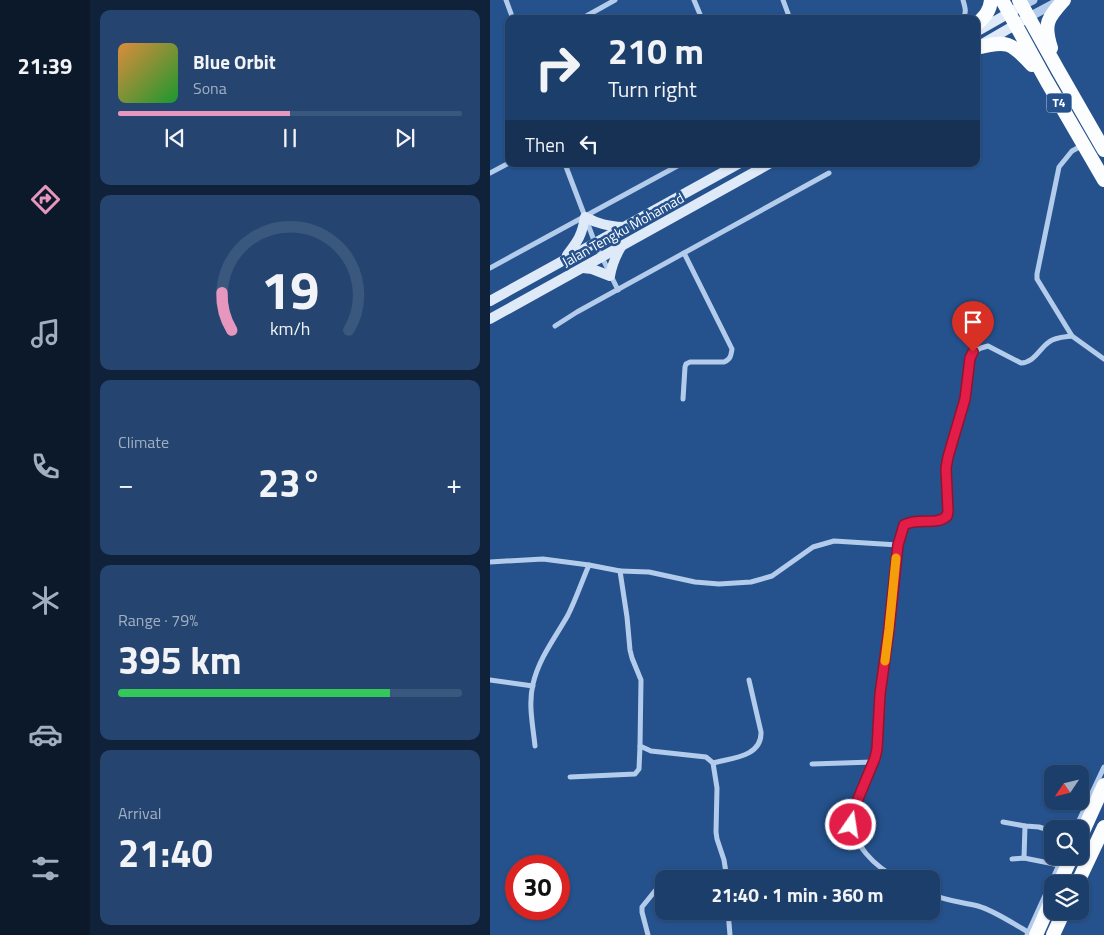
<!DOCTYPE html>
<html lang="en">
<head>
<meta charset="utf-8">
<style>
	body { margin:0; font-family:"Titillium Web",sans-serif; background:#254570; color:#f1f3f6; height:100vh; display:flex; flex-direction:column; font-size:19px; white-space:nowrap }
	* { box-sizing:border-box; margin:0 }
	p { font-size:16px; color:#a0aec1 }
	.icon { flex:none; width:28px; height:28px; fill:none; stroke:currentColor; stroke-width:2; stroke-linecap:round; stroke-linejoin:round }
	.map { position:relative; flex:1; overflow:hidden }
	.sheet { display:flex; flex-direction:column; gap:10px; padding:10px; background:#0f223a; width:400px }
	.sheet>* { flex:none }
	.guide { position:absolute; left:15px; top:15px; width:475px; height:152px; border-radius:10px; box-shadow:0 1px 4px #0004,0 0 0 1px #3a577e; background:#1c3e6a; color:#f1f3f6; overflow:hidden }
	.needle { width:32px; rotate:235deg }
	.tools { position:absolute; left:554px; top:765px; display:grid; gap:10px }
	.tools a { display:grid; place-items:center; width:45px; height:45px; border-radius:10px; background:#1c3e6a; box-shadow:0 1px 4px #0004,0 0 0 1px #3a577e; font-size:25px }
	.speed { position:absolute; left:15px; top:855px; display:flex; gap:10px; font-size:25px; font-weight:700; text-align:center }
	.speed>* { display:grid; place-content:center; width:65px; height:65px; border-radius:50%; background:#1c3e6a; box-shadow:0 1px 4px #0004,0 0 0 1px #3a577e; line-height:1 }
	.speed .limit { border:8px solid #d22; background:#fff; color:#111 }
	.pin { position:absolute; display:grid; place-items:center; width:42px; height:42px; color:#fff; margin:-51px -21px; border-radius:50% 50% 50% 0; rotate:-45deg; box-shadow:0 0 5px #0007 }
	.pin .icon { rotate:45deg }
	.me { position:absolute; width:55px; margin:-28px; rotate:13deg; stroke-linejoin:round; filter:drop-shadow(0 0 4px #0008) }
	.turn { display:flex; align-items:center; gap:18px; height:105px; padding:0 20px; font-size:22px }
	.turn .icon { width:65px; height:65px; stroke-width:2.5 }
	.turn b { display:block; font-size:35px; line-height:42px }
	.then { display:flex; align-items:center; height:48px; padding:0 20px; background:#0003; gap:10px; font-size:19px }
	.big { font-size:38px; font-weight:700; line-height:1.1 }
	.sheet .widget { flex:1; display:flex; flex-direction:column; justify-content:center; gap:8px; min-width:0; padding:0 18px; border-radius:10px; background:#254570 }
	.sheet .dial { align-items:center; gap:0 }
	.dial svg { height:130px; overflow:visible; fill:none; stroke:#3a577e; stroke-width:7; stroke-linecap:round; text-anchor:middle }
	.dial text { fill:#f1f3f6; stroke:none }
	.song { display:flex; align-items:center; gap:15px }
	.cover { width:60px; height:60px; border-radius:8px; background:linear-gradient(135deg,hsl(30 70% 55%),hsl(130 70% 35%)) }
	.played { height:5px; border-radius:2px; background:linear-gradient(90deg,#e797bd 50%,#3a577e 50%) }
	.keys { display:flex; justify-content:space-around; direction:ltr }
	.heat { display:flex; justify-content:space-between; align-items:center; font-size:28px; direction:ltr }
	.charge { height:8px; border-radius:4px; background:linear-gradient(90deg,#34c759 79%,#3a577e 0) }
	.trip { position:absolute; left:165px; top:870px; width:285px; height:50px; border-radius:10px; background:#1c3e6a; box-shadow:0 1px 4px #0004,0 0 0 1px #3a577e; font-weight:700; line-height:50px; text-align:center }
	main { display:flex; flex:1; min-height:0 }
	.tab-bar { display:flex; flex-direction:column; width:90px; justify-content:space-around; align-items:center; background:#0b192a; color:#a0aec1 }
	.tab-bar .icon { width:35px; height:35px }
	.tab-bar .on { color:#e797bd }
	.tab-bar b { font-size:22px; color:#f1f3f6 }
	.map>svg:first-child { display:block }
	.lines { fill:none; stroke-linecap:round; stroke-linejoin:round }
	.minor { stroke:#b4cceb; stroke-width:5 }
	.tertiary { stroke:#b4cceb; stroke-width:9 }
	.secondary { stroke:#dfeaf9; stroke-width:10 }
	.trunk { stroke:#fcfdfe; stroke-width:14 }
	.route-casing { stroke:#92132f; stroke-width:12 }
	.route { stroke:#e11d48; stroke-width:9 }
	.slow { stroke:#f59e0b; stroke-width:9 }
	.labels { text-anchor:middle; stroke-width:5; stroke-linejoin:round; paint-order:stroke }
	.shield { fill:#25528d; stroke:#becbdd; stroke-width:1 }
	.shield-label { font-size:12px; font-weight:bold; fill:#fff }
	.street-label { font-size:14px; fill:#fff; stroke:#25528d }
</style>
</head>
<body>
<main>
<nav class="tab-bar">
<b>21:39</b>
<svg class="icon on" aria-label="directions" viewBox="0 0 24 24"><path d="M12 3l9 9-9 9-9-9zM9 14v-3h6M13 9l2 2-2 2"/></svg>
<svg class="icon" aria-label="music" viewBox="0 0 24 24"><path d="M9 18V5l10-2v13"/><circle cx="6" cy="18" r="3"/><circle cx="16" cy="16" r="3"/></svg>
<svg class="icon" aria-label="phone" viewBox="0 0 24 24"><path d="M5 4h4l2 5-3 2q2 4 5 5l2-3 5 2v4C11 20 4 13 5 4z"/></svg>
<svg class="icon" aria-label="climate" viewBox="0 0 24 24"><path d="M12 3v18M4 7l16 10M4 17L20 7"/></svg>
<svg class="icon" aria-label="car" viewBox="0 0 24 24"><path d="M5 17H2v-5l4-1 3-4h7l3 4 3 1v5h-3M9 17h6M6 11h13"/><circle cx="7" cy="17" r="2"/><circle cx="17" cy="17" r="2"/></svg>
<svg class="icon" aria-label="filters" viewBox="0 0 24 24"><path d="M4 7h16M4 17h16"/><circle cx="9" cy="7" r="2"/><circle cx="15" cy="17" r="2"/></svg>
</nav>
<section class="sheet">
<div class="widget">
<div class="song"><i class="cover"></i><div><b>Blue Orbit</b><p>Sona</p></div></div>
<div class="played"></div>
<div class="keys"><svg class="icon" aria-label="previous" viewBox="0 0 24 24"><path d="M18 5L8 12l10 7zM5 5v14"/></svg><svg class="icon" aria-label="pause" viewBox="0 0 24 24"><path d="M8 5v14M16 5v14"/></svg><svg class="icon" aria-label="next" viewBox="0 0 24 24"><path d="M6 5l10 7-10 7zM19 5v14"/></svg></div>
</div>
<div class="widget dial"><svg viewBox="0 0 100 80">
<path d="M14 69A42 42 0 1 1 86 69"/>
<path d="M14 69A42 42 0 0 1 8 46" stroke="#e797bd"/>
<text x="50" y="56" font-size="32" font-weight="700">19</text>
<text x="50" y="72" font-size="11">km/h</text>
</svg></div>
<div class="widget"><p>Climate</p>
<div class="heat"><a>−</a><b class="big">23°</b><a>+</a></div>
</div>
<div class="widget"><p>Range · 79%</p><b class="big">395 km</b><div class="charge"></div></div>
<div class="widget"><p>Arrival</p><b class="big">21:40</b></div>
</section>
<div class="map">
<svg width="614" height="935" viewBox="0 0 614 935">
	<rect width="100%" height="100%" fill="#25528d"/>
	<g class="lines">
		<g class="minor">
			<polyline points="16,0 23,19"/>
			<polyline points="204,0 212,19"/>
			<polyline points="293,0 300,19"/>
			<polyline points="91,19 125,0"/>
			<path d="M473,19C477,12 475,7 473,0"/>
			<polyline points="593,145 582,151 569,167 547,274 547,279 582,336 614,359"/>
			<polyline points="75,164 105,243 128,290"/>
			<polyline points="0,173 19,163"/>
			<polyline points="0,268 191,164"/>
			<polyline points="65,326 87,312 339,173"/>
			<path d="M193,399L195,367L196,364L200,362H234C241,359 241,355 242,349L194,253"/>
			<polyline points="0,562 53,559 99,565"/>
			<polyline points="130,571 159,572 205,582 229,584 261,582 282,576 323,547 344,541 408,545"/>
			<polyline points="0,680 43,686"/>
			<path d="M45,746C43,726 38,704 43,684C49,658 65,638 78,615C86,599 92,581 99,565L130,571L137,617L140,650L142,658L151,680L150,746L161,751L216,757L223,763L227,788L226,832L227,839L234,860L237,879"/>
			<path d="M223,763C241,758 272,757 271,732L259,680"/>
			<polyline points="322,764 383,762"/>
			<polyline points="80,777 145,774 149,769 150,746"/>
			<polyline points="513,822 535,826 549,827 562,831"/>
			<polyline points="585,829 614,767"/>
			<polyline points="534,858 535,826"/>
			<polyline points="522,859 534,858 569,865"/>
			<path d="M409,879C385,867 361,844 361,816L385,758C389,737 388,714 390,693C393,662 399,632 402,601C404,576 404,548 414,525C428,517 447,526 457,516L458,511L456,468L458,457L475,399L480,358L483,352L491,348L498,346L531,363C544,363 549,349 559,342C565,337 575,337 582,336"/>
			<path d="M441,894C456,901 472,902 488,906C505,911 522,923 538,932"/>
			<polyline points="238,911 240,935"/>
			<polyline points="158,935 152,912 152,907 169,886 174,885"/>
			<polyline points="537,935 573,856"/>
		</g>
		<g class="tertiary">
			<polyline points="533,5 543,0"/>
			<polyline points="539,17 569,1"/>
		</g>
		<g class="secondary">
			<polyline points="486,32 533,5"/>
			<polyline points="492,44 539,17"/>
			<path d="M77,255C88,241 92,235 95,217C108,224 118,226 133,227"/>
			<path d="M93,268L102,269L120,276C122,264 125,257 131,247"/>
			<polyline points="0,301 248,164"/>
			<polyline points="0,319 279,164"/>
		</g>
		<g class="trunk">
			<polyline points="512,0 556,80 614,180"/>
			<polyline points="529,0 568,70 614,150"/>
			<path d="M486,25C494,17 500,12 501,0"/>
			<path d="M486,48C517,40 521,42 542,65"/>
			<path d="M561,48C553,23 558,18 574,0"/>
			<polyline points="590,838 614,785"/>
			<polyline points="569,884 582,856"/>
			<polyline points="587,884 614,827"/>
			<polyline points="546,935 562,899"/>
			<polyline points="563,935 574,911"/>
		</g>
	</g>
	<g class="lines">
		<defs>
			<path id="route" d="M361,825V816L385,758L387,749L390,694L399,629L408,545L414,525C428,517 447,526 457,516L458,511L456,468L458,457L475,399L480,358L483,352"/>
		</defs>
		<use href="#route" class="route-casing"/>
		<use href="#route" class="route"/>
		<polyline class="slow" points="395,661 399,629 406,558"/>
	</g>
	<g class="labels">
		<rect class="shield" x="556.5" y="93.5" width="25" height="19" rx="4"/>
		<g class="shield-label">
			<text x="569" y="107">T4</text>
		</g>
		<g class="street-label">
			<text transform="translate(133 230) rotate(-29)" y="5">Jalan Tengku Mohamad</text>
		</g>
	</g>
</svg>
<div class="tools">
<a><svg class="needle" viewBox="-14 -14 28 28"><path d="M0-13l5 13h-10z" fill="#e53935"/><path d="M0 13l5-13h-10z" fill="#a0aec1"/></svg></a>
<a><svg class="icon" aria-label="search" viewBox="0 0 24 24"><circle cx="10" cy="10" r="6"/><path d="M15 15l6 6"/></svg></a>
<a><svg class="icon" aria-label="layers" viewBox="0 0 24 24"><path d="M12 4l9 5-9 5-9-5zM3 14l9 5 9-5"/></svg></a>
</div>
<div class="speed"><div class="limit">30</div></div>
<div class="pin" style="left:483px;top:352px;background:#d93025"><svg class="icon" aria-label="arrive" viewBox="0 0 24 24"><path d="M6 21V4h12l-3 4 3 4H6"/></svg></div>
<svg class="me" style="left:361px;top:825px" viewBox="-20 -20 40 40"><circle r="17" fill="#e11d48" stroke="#fff" stroke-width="3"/><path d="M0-11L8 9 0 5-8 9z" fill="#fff"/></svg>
<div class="trip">21:40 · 1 min · 360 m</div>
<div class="guide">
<div class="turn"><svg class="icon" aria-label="right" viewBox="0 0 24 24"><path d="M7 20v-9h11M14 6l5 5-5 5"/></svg><div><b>210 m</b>Turn right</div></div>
<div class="then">Then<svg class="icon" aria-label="left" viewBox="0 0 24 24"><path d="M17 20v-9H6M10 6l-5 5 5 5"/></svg></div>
</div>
</div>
</main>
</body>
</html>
